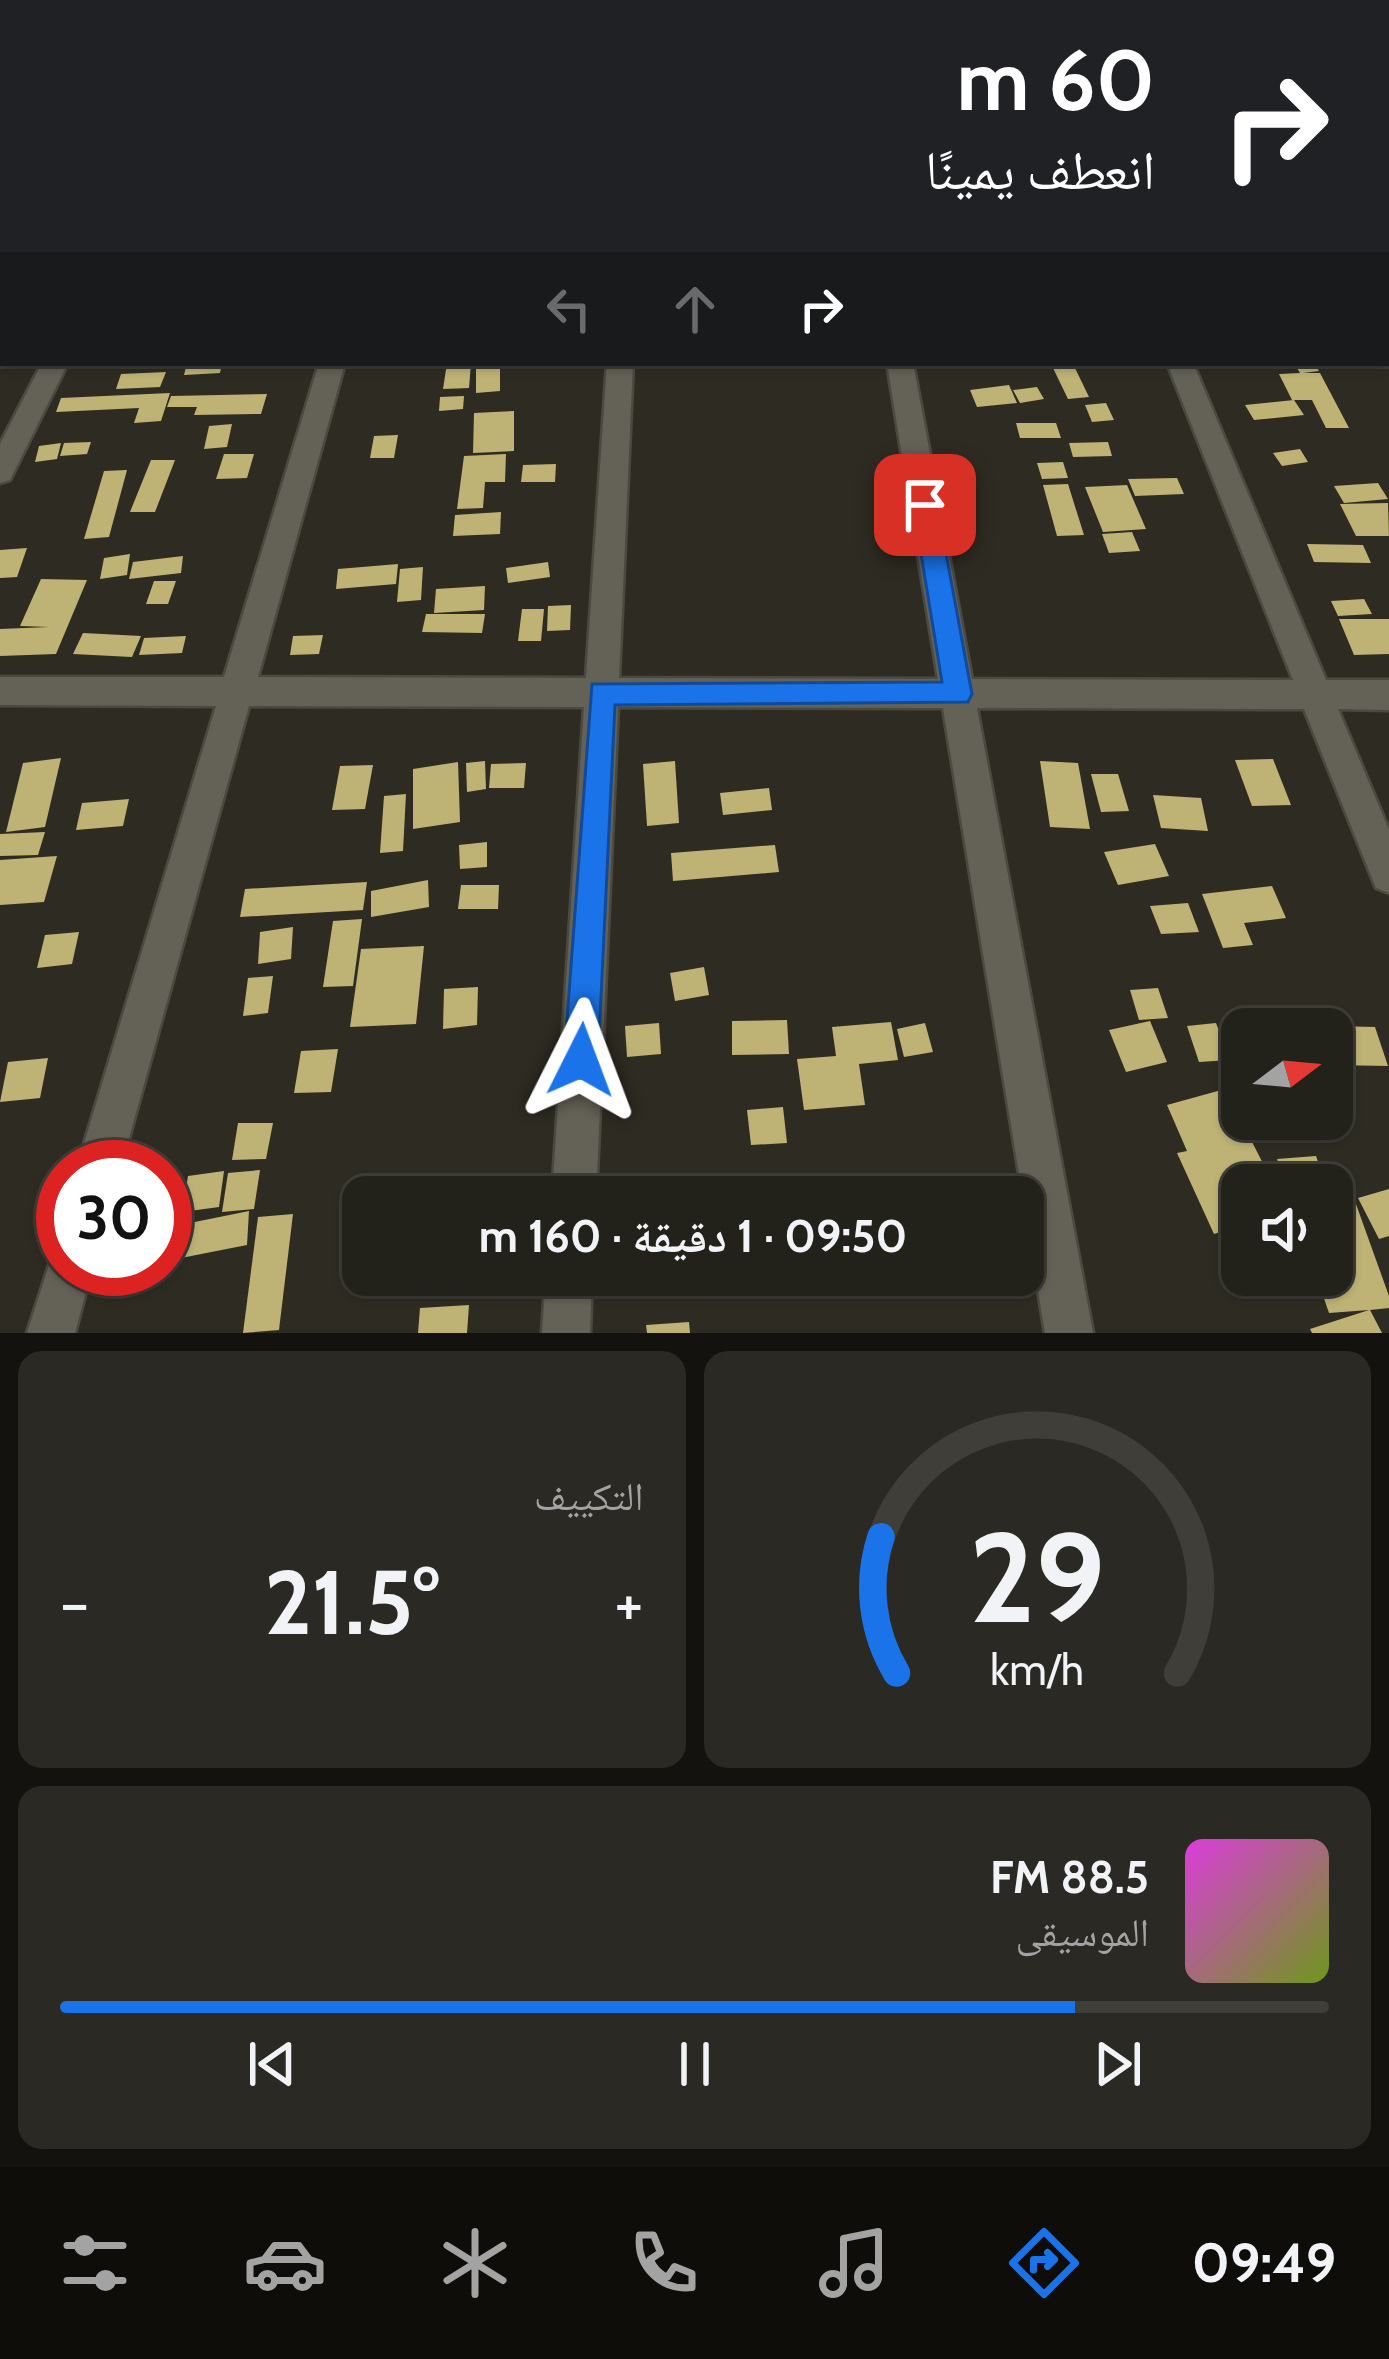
<!DOCTYPE html>
<html lang="ar">
<head>
<meta charset="utf-8">
<style>
	body { margin:0; font-family:Cabin,"Noto Naskh Arabic",sans-serif; background:#2a2923; color:#f1f3f6; direction:rtl; height:100vh; display:flex; flex-direction:column; font-size:45px; white-space:nowrap }
	* { box-sizing:border-box; margin:0 }
	p { font-size:39px; color:#a2a3a2 }
	.icon { flex:none; width:66px; height:66px; fill:none; stroke:currentColor; stroke-width:2; stroke-linecap:round; stroke-linejoin:round }
	.map { position:relative; height:1333px; overflow:hidden; direction:ltr }
	.side { display:flex; flex-direction:column; gap:18px; padding:18px; background:#13120e; flex:1 }
	.side>* { flex:none }
	.top-card { position:absolute; left:0px; top:0px; width:1389px; height:366px; box-shadow:0 3px 9px #0004,0 0 0 3px #3f3e39; direction:rtl; background:#202124; color:#fff; overflow:hidden }
	.needle { width:78px; rotate:74deg }
	.controls { position:absolute; left:1221px; top:1008px; display:grid; gap:24px }
	.controls a { display:grid; place-items:center; width:132px; height:132px; border-radius:24px; background:#22211a; box-shadow:0 3px 9px #0004,0 0 0 3px #3f3e39; font-size:60px }
	.speed { position:absolute; left:36px; top:1140px; display:flex; gap:24px; font-size:60px; font-weight:700; text-align:center }
	.speed>* { display:grid; place-content:center; width:156px; height:156px; border-radius:50%; background:#22211a; box-shadow:0 3px 9px #0004,0 0 0 3px #3f3e39; line-height:1 }
	.speed .limit { border:18px solid #d22; background:#fff; color:#111 }
	.pin { position:absolute; display:grid; place-items:center; width:102px; height:102px; color:#fff; margin:-51px; border-radius:24px; box-shadow:0 6px 18px #0006 }
	.me { position:absolute; width:132px; margin:-66px; rotate:3deg; stroke-linejoin:round; filter:drop-shadow(0 0 9px #0008) }
	.turn { display:flex; align-items:center; gap:42px; height:252px; padding:0 36px; font-size:54px }
	.turn .icon { width:156px; height:156px; stroke-width:2.5 }
	.turn b { display:block; font-size:84px; line-height:102px }
	.lanes { display:flex; align-items:center; height:114px; padding:0 36px; background:#0003; justify-content:center; gap:60px; direction:ltr }
	.lanes .off { opacity:.35 }
	.big { font-size:90px; font-weight:700; line-height:1.1 }
	.side .card { flex:1; display:flex; flex-direction:column; justify-content:center; gap:18px; min-width:0; padding:0 42px; border-radius:24px; background:#2a2923 }
	.side .dial { align-items:center; gap:0 }
	.dial svg { height:312px; overflow:visible; fill:none; stroke:#3f3e39; stroke-width:7; stroke-linecap:round; text-anchor:middle }
	.dial text { fill:#f1f3f6; stroke:none }
	.song { display:flex; align-items:center; gap:36px }
	.cover { width:144px; height:144px; border-radius:18px; background:linear-gradient(135deg,hsl(300 70% 55%),hsl(80 70% 35%)) }
	.played { height:12px; border-radius:6px; background:linear-gradient(90deg,#1a73e8 80%,#3f3e39 80%) }
	.keys { display:flex; justify-content:space-around; direction:ltr }
	.heat { display:flex; justify-content:space-between; align-items:center; font-size:66px; direction:ltr }
	.side .tiles { flex:1; display:grid; gap:18px; grid-template-columns:1fr 1fr }
	.card:last-child { grid-column:span 2 }
	.trip { position:absolute; left:342px; top:1176px; width:702px; height:120px; border-radius:24px; background:#22211a; box-shadow:0 3px 9px #0004,0 0 0 3px #3f3e39; font-weight:700; line-height:120px; text-align:center; direction:rtl }
	.tabs { display:flex; height:192px; justify-content:space-around; align-items:center; background:#0e0d0a; color:#a2a3a2 }
	.tabs .icon { width:84px; height:84px }
	.tabs .active { color:#1a73e8 }
	.tabs b { font-size:54px; color:#f1f3f6 }
	.map>svg:first-child { display:block }
	.building { fill:#beb375 }
	.lines { fill:none; stroke-linecap:round; stroke-linejoin:round }
	.minor-casing { stroke:#4b4a41; stroke-width:5 }
	.minor { fill:#646257; fill-rule:evenodd }
	.route { fill:#1a73e8; stroke:#114b97; stroke-width:3 }
</style>
</head>
<body>
<div class="map">
<svg width="1389" height="1333" viewBox="0 0 1389 1333">
	<rect width="100%" height="100%" fill="#2e2c22"/>
	<g class="building">
		<polygon points="187,363 222,363 220,373 184,375"/>
		<polygon points="447,363 471,363 469,388 443,389"/>
		<polygon points="1294,363 1314,363 1319,371 1303,373 1320,373 1349,428 1326,428 1312,400 1292,400 1279,374 1300,373"/>
		<polygon points="500,365 500,391 476,393 476,367"/>
		<polygon points="1074,366 1089,397 1068,399 1053,368"/>
		<polygon points="166,372 160,387 116,389 121,374"/>
		<polygon points="1009,385 1017,403 977,407 970,390"/>
		<polygon points="1037,387 1044,399 1020,403 1013,390"/>
		<polygon points="170,393 161,421 134,423 139,408 56,412 61,398"/>
		<polygon points="267,394 261,414 194,415 197,407 167,407 171,396"/>
		<polygon points="464,396 463,409 439,411 440,397"/>
		<polygon points="1294,400 1304,415 1254,420 1245,405"/>
		<polygon points="1106,403 1114,420 1092,422 1085,405"/>
		<polygon points="514,411 514,451 473,453 474,413"/>
		<polygon points="1016,423 1056,423 1061,438 1020,438"/>
		<polygon points="232,424 227,447 204,449 209,426"/>
		<polygon points="398,435 394,458 370,458 374,436"/>
		<polygon points="91,442 87,454 60,456 64,443"/>
		<polygon points="1108,442 1112,456 1073,457 1069,443"/>
		<polygon points="61,443 57,459 35,462 39,446"/>
		<polygon points="1300,449 1308,462 1282,466 1273,453"/>
		<polygon points="224,454 254,454 247,478 216,479"/>
		<polygon points="506,454 505,482 485,482 483,508 457,509 464,456"/>
		<polygon points="151,460 175,460 155,512 130,512"/>
		<polygon points="1063,462 1068,478 1042,479 1037,463"/>
		<polygon points="556,464 555,482 521,482 523,465"/>
		<polygon points="127,470 109,537 84,539 104,471"/>
		<polygon points="1177,478 1184,494 1135,496 1128,479"/>
		<polygon points="1378,483 1388,499 1344,503 1334,486"/>
		<polygon points="1068,484 1084,535 1057,536 1043,485"/>
		<polygon points="1127,485 1146,529 1103,532 1085,487"/>
		<polygon points="1388,503 1389,536 1356,536 1340,504"/>
		<polygon points="501,512 500,534 453,536 455,515"/>
		<polygon points="1132,532 1140,551 1109,553 1102,534"/>
		<polygon points="1307,544 1363,545 1371,563 1314,562"/>
		<polygon points="27,548 17,577 0,578 0,550"/>
		<polygon points="130,554 127,575 100,579 104,558"/>
		<polygon points="183,556 181,573 129,579 133,562"/>
		<polygon points="548,562 550,577 508,583 506,568"/>
		<polygon points="398,564 396,584 336,589 338,569"/>
		<polygon points="423,567 421,600 397,602 400,569"/>
		<polygon points="41,579 87,580 56,654 0,656 0,629 49,627 20,626"/>
		<polygon points="154,581 176,581 168,604 146,604"/>
		<polygon points="485,586 484,610 434,613 436,589"/>
		<polygon points="1364,599 1372,614 1338,616 1331,601"/>
		<polygon points="571,605 570,630 547,631 548,606"/>
		<polygon points="522,609 544,609 541,641 518,641"/>
		<polygon points="426,614 485,614 482,633 422,632"/>
		<polygon points="1339,619 1389,619 1389,654 1354,655"/>
		<polygon points="83,633 141,636 132,657 73,654"/>
		<polygon points="323,635 319,654 290,655 293,636"/>
		<polygon points="186,636 182,653 139,655 144,638"/>
		<polygon points="61,758 45,827 6,832 23,763"/>
		<polygon points="1273,759 1291,805 1252,806 1235,760"/>
		<polygon points="485,761 486,789 467,792 466,763"/>
		<polygon points="675,761 679,823 647,826 643,764"/>
		<polygon points="1040,761 1078,763 1090,829 1050,827"/>
		<polygon points="458,762 460,822 413,829 413,769"/>
		<polygon points="526,763 524,788 489,788 491,764"/>
		<polygon points="373,765 365,809 332,810 340,766"/>
		<polygon points="1091,774 1118,774 1129,811 1101,812"/>
		<polygon points="769,788 772,810 723,815 720,793"/>
		<polygon points="406,794 403,851 380,853 384,796"/>
		<polygon points="1153,795 1201,798 1208,831 1161,828"/>
		<polygon points="129,799 123,826 76,830 82,803"/>
		<polygon points="45,832 38,855 0,856 0,834"/>
		<polygon points="487,842 487,867 460,869 459,845"/>
		<polygon points="1155,844 1169,876 1118,885 1104,852"/>
		<polygon points="775,845 779,872 673,881 671,853"/>
		<polygon points="57,856 44,902 0,905 0,860"/>
		<polygon points="428,880 429,907 371,917 371,891"/>
		<polygon points="367,882 363,910 240,917 245,889"/>
		<polygon points="461,885 499,885 498,909 458,909"/>
		<polygon points="1272,886 1286,918 1244,923 1253,945 1223,948 1202,894"/>
		<polygon points="1188,903 1199,932 1161,934 1150,906"/>
		<polygon points="362,919 353,986 323,987 333,921"/>
		<polygon points="293,927 291,959 258,964 260,932"/>
		<polygon points="79,932 72,964 37,968 45,935"/>
		<polygon points="424,946 416,1024 350,1027 361,949"/>
		<polygon points="704,967 709,995 675,1001 670,973"/>
		<polygon points="273,976 268,1013 243,1016 248,978"/>
		<polygon points="478,987 477,1025 443,1029 444,989"/>
		<polygon points="1158,988 1168,1018 1139,1020 1130,990"/>
		<polygon points="787,1020 789,1054 732,1055 732,1021"/>
		<polygon points="1150,1021 1167,1062 1126,1072 1109,1030"/>
		<polygon points="891,1022 898,1060 859,1064 865,1105 804,1110 797,1059 836,1056 832,1027"/>
		<polygon points="659,1023 661,1054 627,1057 625,1026"/>
		<polygon points="925,1023 933,1052 904,1057 897,1029"/>
		<polygon points="1216,1023 1230,1060 1199,1062 1187,1026"/>
		<polygon points="1230,1023 1312,1025 1312,1029 1242,1029 1240,1066"/>
		<polygon points="1332,1026 1375,1027 1388,1066 1332,1065"/>
		<polygon points="338,1049 331,1092 294,1093 301,1051"/>
		<polygon points="48,1058 40,1098 0,1102 8,1062"/>
		<polygon points="1225,1089 1274,1185 1242,1185 1242,1205 1231,1208 1239,1226 1214,1234 1177,1153 1187,1151 1167,1105"/>
		<polygon points="783,1107 787,1143 751,1145 747,1110"/>
		<polygon points="238,1123 273,1123 266,1159 232,1160"/>
		<polygon points="1316,1156 1326,1185 1286,1185 1277,1159"/>
		<polygon points="260,1170 254,1209 222,1212 228,1173"/>
		<polygon points="224,1171 219,1207 182,1212 188,1176"/>
		<polygon points="794,1185 795,1197 755,1197 755,1186"/>
		<polygon points="483,1189 482,1197 403,1197 404,1191"/>
		<polygon points="1389,1189 1389,1236 1379,1239 1358,1198"/>
		<polygon points="1352,1193 1389,1296 1389,1308 1370,1310 1382,1333 1312,1333 1310,1329 1369,1310 1329,1313 1316,1275 1332,1275 1332,1194"/>
		<polygon points="249,1211 247,1245 181,1258 185,1224"/>
		<polygon points="293,1214 279,1330 243,1333 258,1217"/>
		<polygon points="1219,1253 1242,1254 1242,1275 1292,1275 1295,1286 1226,1285"/>
		<polygon points="759,1275 800,1275 801,1285 759,1285"/>
		<polygon points="915,1275 948,1275 951,1292 919,1296"/>
		<polygon points="469,1305 467,1333 418,1333 420,1308"/>
		<polygon points="689,1322 690,1333 647,1333 646,1325"/>
	</g>
	<g class="lines">
		<defs>
			<g id="minor">
				<rect x="624" y="0" width="18" height="3"/>
				<rect x="828" y="0" width="18" height="3"/>
				<polygon points="1024,0 1042,0 1043,3 1025,3"/>
				<polygon points="1230,0 1248,0 1250,3 1232,3"/>
				<polygon points="3,32 3,47 0,48 0,33"/>
				<polygon points="1389,63 1389,75 1386,76 1386,64"/>
				<rect x="0" y="139" width="3" height="14"/>
				<rect x="1386" y="227" width="3" height="19"/>
				<rect x="1386" y="294" width="3" height="16"/>
				<rect x="0" y="300" width="3" height="16"/>
				<polygon points="42,363 68,363 10,480 0,483 0,444"/>
				<polygon points="319,363 345,363 258,677 586,678 607,363 633,363 619,678 938,679 887,363 913,363 972,679 1293,680 1167,363 1193,363 1326,680 1389,680 1389,710 1338,709 1389,830 1389,893 1376,888 1304,709 977,708 1093,1333 1045,1333 943,708 618,707 596,1197 552,1197 584,707 249,706 121,1167 77,1167 216,706 0,705 0,677 224,677"/>
				<polygon points="63,1249 63,1269 92,1269 75,1333 27,1333 53,1253"/>
				<polygon points="546,1275 592,1275 590,1333 542,1333"/>
			</g>
		</defs>
		<use href="#minor" class="minor-casing"/>
		<use href="#minor" class="minor"/>
	</g>
	<polygon class="route" points="925,496 937,505 972,694 968,702 615,705 598,1060 593,1072 581,1077 569,1072 564,1060 592,684 942,682 913,505"/>
</svg>
<div class="controls">
<a><svg class="needle" viewBox="-14 -14 28 28"><path d="M0-13l5 13h-10z" fill="#e53935"/><path d="M0 13l5-13h-10z" fill="#a2a3a2"/></svg></a>
<a><svg class="icon" aria-label="sound" viewBox="0 0 24 24"><path d="M4 9h4l5-4v14l-5-4H4zM17 9q2 3 0 6"/></svg></a>
</div>
<div class="speed"><div class="limit">30</div></div>
<div class="pin" style="left:925px;top:505px;background:#d93025"><svg class="icon" aria-label="arrive" viewBox="0 0 24 24"><path d="M6 21V4h12l-3 4 3 4H6"/></svg></div>
<svg class="me" style="left:581px;top:1060px" viewBox="-20 -20 40 40"><path d="M0-17L14 15 0 8-14 15z" fill="#1a73e8" stroke="#fff" stroke-width="4"/></svg>
<div class="trip">09:50 · 1 دقيقة · 160 m</div>
<div class="top-card">
<div class="turn"><svg class="icon" aria-label="right" viewBox="0 0 24 24"><path d="M7 20v-9h11M14 6l5 5-5 5"/></svg><div><b>60 m</b>انعطف يمينًا</div></div>
<div class="lanes"><svg class="icon off" aria-label="left" viewBox="0 0 24 24"><path d="M17 20v-9H6M10 6l-5 5 5 5"/></svg><svg class="icon off" aria-label="ahead" viewBox="0 0 24 24"><path d="M12 20V5M6 11l6-6 6 6"/></svg><svg class="icon" aria-label="right" viewBox="0 0 24 24"><path d="M7 20v-9h11M14 6l5 5-5 5"/></svg></div>
</div>
</div>
<section class="side">
<div class="tiles">
<div class="card dial"><svg viewBox="0 0 100 80">
<path d="M14 69A42 42 0 1 1 86 69"/>
<path d="M14 69A42 42 0 0 1 10 34" stroke="#1a73e8"/>
<text x="50" y="56" font-size="32" font-weight="700">29</text>
<text x="50" y="72" font-size="11">km/h</text>
</svg></div>
<div class="card"><p>التكييف</p>
<div class="heat"><a>−</a><b class="big">21.5°</b><a>+</a></div>
</div>
<div class="card">
<div class="song"><i class="cover"></i><div><b>88.5 FM</b><p>الموسيقى</p></div></div>
<div class="played"></div>
<div class="keys"><svg class="icon" aria-label="previous" viewBox="0 0 24 24"><path d="M18 5L8 12l10 7zM5 5v14"/></svg><svg class="icon" aria-label="pause" viewBox="0 0 24 24"><path d="M8 5v14M16 5v14"/></svg><svg class="icon" aria-label="next" viewBox="0 0 24 24"><path d="M6 5l10 7-10 7zM19 5v14"/></svg></div>
</div>
</div>
</section>
<nav class="tabs">
<b>09:49</b>
<svg class="icon active" aria-label="directions" viewBox="0 0 24 24"><path d="M12 3l9 9-9 9-9-9zM9 14v-3h6M13 9l2 2-2 2"/></svg>
<svg class="icon" aria-label="music" viewBox="0 0 24 24"><path d="M9 18V5l10-2v13"/><circle cx="6" cy="18" r="3"/><circle cx="16" cy="16" r="3"/></svg>
<svg class="icon" aria-label="phone" viewBox="0 0 24 24"><path d="M5 4h4l2 5-3 2q2 4 5 5l2-3 5 2v4C11 20 4 13 5 4z"/></svg>
<svg class="icon" aria-label="climate" viewBox="0 0 24 24"><path d="M12 3v18M4 7l16 10M4 17L20 7"/></svg>
<svg class="icon" aria-label="car" viewBox="0 0 24 24"><path d="M5 17H2v-5l4-1 3-4h7l3 4 3 1v5h-3M9 17h6M6 11h13"/><circle cx="7" cy="17" r="2"/><circle cx="17" cy="17" r="2"/></svg>
<svg class="icon" aria-label="filters" viewBox="0 0 24 24"><path d="M4 7h16M4 17h16"/><circle cx="9" cy="7" r="2"/><circle cx="15" cy="17" r="2"/></svg>
</nav>
</body>
</html>
